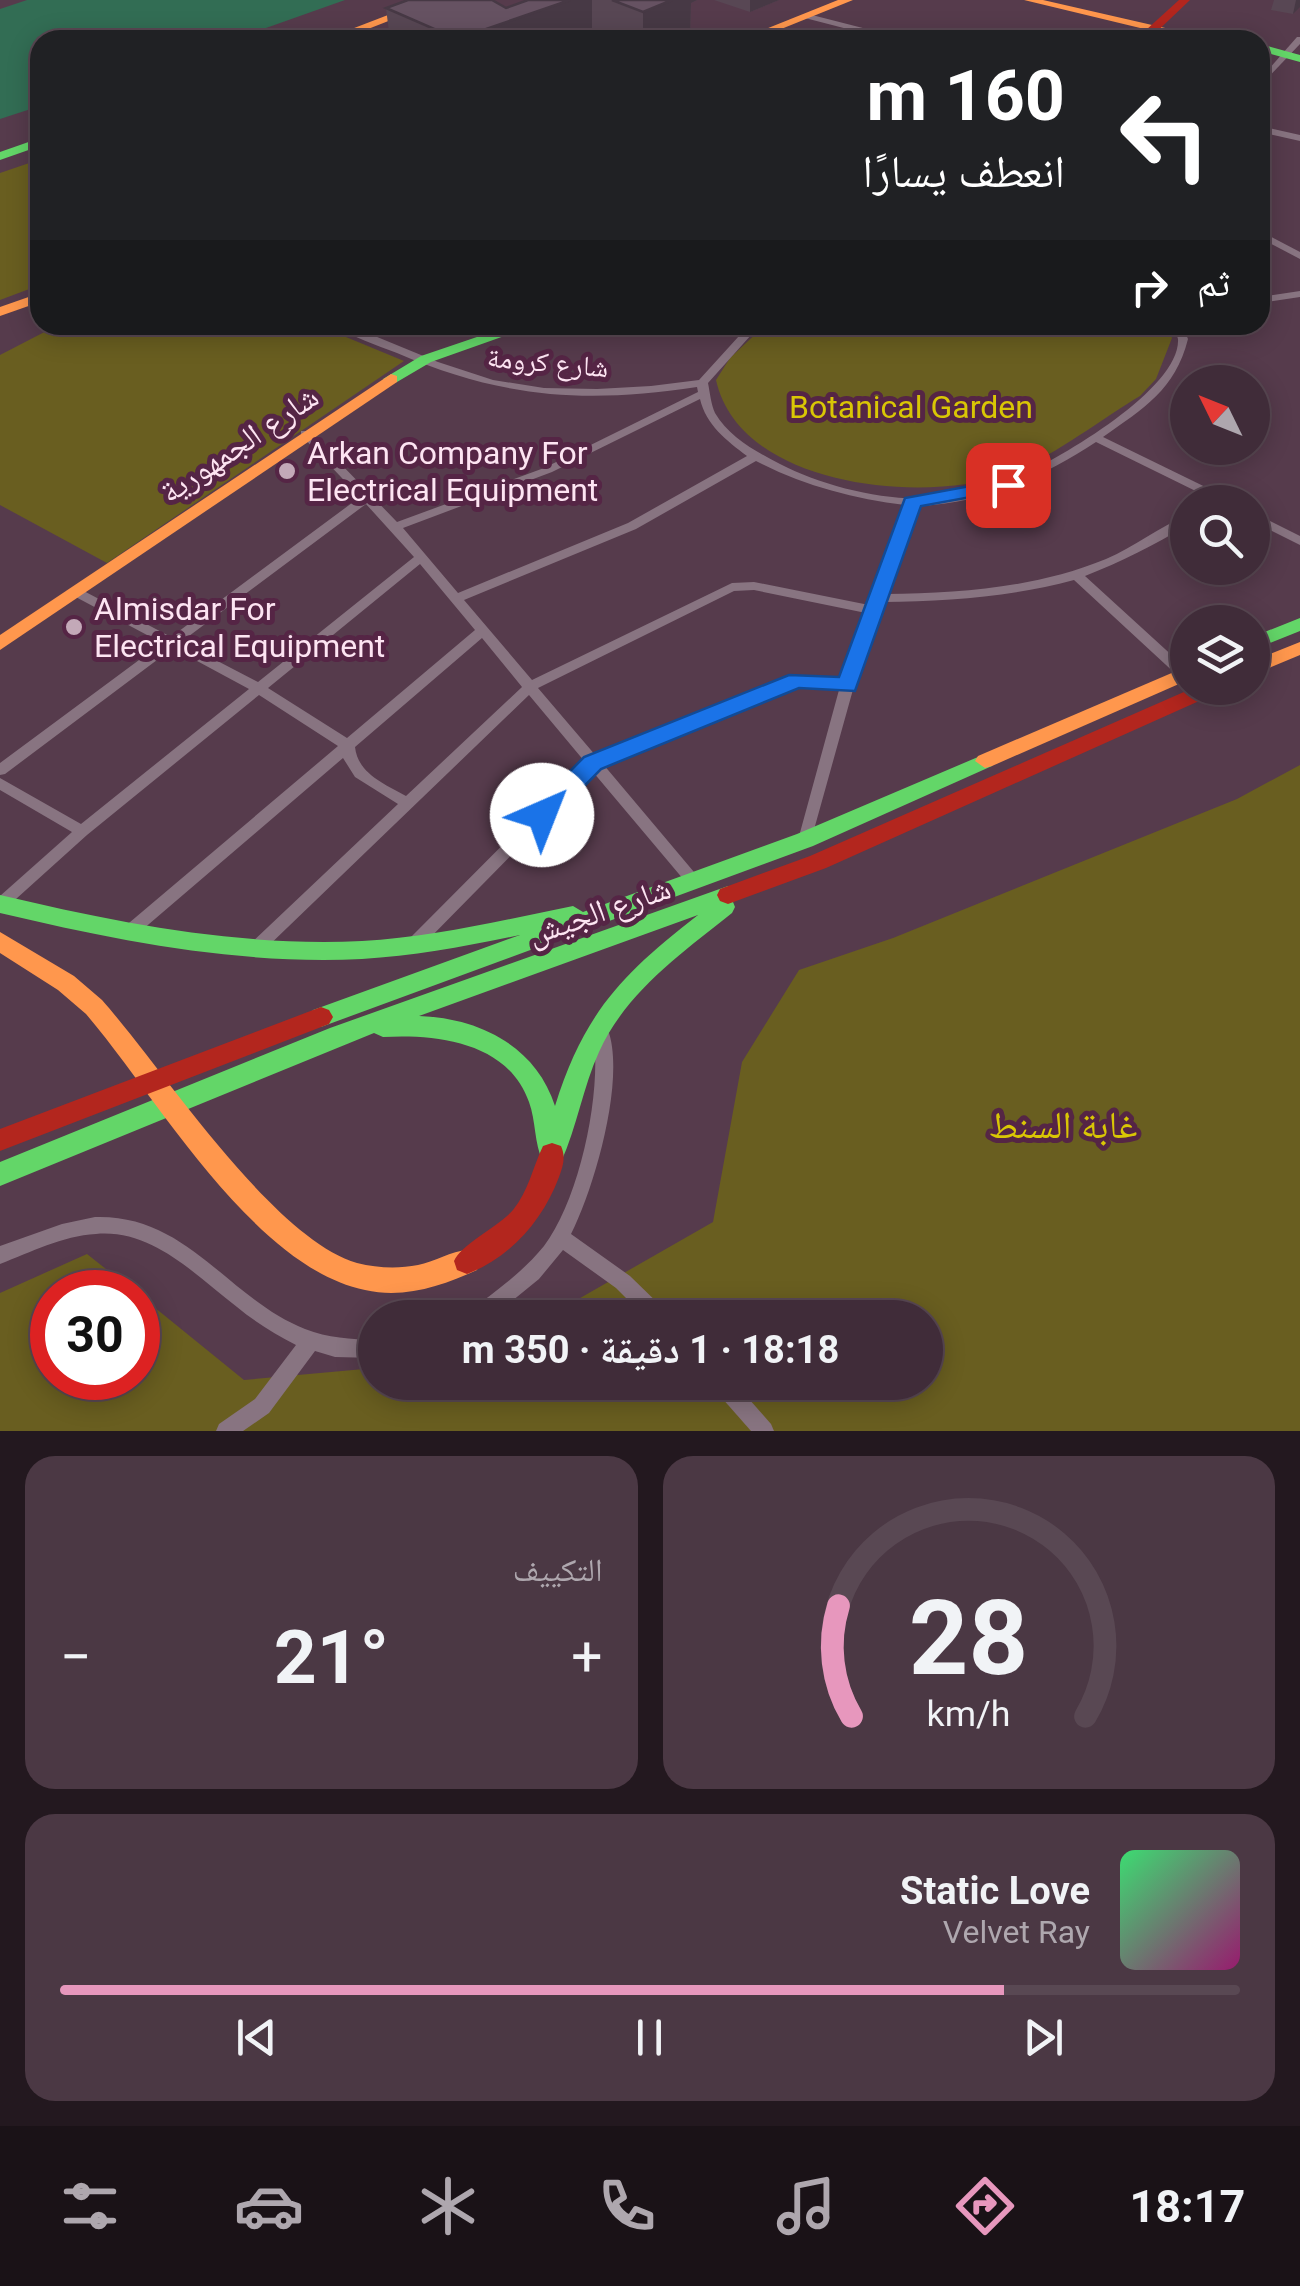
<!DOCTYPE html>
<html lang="ar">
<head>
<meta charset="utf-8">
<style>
	body { margin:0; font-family:Roboto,"Noto Naskh Arabic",sans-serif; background:#4b3844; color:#f1f3f6; direction:rtl; height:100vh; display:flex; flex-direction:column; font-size:38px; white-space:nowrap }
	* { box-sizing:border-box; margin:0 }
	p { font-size:32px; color:#aea7ae }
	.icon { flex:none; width:55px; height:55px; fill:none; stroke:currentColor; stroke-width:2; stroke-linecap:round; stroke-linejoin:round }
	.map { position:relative; height:1431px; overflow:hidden; direction:ltr }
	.side { display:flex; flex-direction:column; gap:25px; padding:25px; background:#23181f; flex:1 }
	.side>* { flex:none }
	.banner { position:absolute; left:30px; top:30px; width:1240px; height:305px; border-radius:30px; box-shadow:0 5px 25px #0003,0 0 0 2px #594853; direction:rtl; background:#202124; color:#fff; overflow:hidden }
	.needle { width:65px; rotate:313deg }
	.tools { position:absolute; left:1170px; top:365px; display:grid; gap:20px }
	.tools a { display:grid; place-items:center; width:100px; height:100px; border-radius:50%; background:#402c39; box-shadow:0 5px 25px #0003,0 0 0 2px #594853; font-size:50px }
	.speed { position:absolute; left:30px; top:1270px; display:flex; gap:20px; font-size:50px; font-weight:700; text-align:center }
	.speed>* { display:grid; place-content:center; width:130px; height:130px; border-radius:50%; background:#402c39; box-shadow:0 5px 25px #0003,0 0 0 2px #594853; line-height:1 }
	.speed .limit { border:15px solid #d22; background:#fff; color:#111 }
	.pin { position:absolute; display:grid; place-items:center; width:85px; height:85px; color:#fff; margin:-42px; border-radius:20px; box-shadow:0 5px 15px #0006 }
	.me { position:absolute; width:110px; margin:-55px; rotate:44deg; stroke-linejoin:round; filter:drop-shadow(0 0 8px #0008) }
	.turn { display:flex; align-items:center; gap:35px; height:210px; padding:0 40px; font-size:45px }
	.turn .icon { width:130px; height:130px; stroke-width:2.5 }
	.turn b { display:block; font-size:70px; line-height:85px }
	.then { display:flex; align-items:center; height:95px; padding:0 40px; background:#0003; gap:20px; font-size:38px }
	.big { font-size:75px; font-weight:700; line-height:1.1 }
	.side .card { flex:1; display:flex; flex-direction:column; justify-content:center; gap:15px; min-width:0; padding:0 35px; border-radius:30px; background:#4b3844 }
	.side .dial { align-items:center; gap:0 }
	.dial svg { height:260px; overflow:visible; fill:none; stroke:#594853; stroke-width:7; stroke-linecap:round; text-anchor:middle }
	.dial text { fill:#f1f3f6; stroke:none }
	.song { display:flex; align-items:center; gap:30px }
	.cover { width:120px; height:120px; border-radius:15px; background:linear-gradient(135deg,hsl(140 70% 55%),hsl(320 70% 35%)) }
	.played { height:10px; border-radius:5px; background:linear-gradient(90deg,#e797bd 80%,#594853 80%) }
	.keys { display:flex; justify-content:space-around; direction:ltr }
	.heat { display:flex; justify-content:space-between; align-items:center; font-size:55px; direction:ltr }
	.side .tiles { flex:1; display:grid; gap:25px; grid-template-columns:1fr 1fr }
	.card:last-child { grid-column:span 2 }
	.trip { position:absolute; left:358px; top:1300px; width:585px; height:100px; border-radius:50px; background:#402c39; box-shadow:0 5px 25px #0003,0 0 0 2px #594853; font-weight:700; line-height:100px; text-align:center; direction:rtl }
	.menu { display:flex; height:160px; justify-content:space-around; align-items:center; background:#1a1217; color:#aea7ae }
	.menu .icon { width:70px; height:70px }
	.menu .current { color:#e797bd }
	.menu b { font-size:45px; color:#f1f3f6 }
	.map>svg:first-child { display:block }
	.green { fill:#695e20 }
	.water { fill:#326d54 }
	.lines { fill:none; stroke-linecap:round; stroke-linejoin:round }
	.street { fill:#887481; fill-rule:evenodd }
	.fast { fill:#63d668; fill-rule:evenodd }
	.slow { fill:#ff974d; fill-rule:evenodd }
	.jam { fill:#b3261e; fill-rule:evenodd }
	.wall { fill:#584754 }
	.shaded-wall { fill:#473945 }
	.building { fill:#665262; stroke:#473945; stroke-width:2.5 }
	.route { fill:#1a73e8; stroke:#114b97; stroke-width:2.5 }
	.poi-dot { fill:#c3a9b8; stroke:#552545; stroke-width:4 }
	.labels { text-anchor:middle; stroke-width:10; stroke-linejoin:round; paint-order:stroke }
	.far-street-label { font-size:28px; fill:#fde4f2; stroke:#552545 }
	.park-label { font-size:32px; fill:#d9c605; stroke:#552545 }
	.street-label { font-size:32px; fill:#fde4f2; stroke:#552545 }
	.poi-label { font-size:32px; fill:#fde4f2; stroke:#552545; text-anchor:start }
	.near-park-label { font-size:38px; fill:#d9c605; stroke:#552545 }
</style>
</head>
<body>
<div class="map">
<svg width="1300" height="1431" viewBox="0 0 1300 1431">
	<rect width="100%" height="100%" fill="#563b4c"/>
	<g class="green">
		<polygon points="38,160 40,285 0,300 0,173"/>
		<polygon points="58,325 317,325 404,361 107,563 0,505 0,355"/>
		<path d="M765,325H1167L1172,338L1156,379L1140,396C1100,420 1050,459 1008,474C923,504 740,488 716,380L730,358Z"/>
		<polygon points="1300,765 1300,1431 0,1431 0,1293 87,1254 135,1292 52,1292 52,1378 138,1378 138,1294 244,1380 375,1368 375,1382 925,1382 925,1318 547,1317 713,1222 742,1062 799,970 893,938 1237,799"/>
	</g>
	<polygon class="water" points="27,0 345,0 232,40 40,40 40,106 0,119 0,9"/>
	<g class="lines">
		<g class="street">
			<polygon points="808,14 902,38 903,40 890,40 805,18 805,14"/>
			<polygon points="1297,37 1300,37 1300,44 1260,86 1260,79"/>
			<polygon points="1260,126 1300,135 1300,141 1260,132"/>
			<polygon points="1260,231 1300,252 1300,259 1260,238"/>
			<polygon points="1300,291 1300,297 1260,303 1260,297"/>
			<path d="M334,325H348L438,362L493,380L544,388L597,389L651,386L699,380L749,325H760L708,383C710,393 711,404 715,413C729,437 755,451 780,464C820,485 882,501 927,498C954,496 983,490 1008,481C1050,465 1181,390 1178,339C1177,334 1174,330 1172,325H1182L1188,339C1175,390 1144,408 1103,437L1230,499L1232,502H1218L1096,442C1041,478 983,504 917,506L886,594C961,593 1035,588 1106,559C1134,547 1159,527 1188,515V525C1154,545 1121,562 1085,576L1188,670V678L1179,677L1074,580C1011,597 948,601 883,602L854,686L810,844H800L798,840L839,690L798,685L603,764L699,878L702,882L699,886H689L593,772L419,949L413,951L407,949L405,945L407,941L585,762L529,695L261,953L255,955L249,953L247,949L249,945L398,804L355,777L343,758L135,936L129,938L123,936L121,932L123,928L338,746L259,695L87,835L6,908L0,910V896L72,832L0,790V778L81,824L249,689L173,648L5,774L0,775V763L162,643L72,595L70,592L72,589H80L171,637L360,497L301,435V431H309L397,522L544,468L698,392L697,387C584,404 502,398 397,353C376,345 352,337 334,325ZM700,399C706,425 727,441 747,456L628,523L458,593L403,528L552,472ZM756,461C802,485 853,499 905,505L869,605L754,582L732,583L532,680L464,600L636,529ZM366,504L414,557L258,682L181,642ZM420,564L475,630L347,738L268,688ZM754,590L866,613L842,681L792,677L596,756L538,688L734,591ZM482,638L522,687L406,796C385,784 358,774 355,747Z"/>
			<polygon points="1252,512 1300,536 1300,545 1252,521"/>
			<path d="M596,1026L608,1030C626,1079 594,1189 571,1234L630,1276L667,1312L669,1318H646L616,1288L563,1250L539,1279L491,1318H466L468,1312C495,1292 523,1272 544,1246C579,1200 601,1097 594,1039L590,1038L588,1033L590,1028Z"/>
			<path d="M95,1217C188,1214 228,1299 305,1329C328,1338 351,1339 375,1340V1358L335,1357L315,1351L269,1413L243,1431H216L219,1424L255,1399L296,1345C275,1334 255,1322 237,1307C195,1275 153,1229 96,1234C62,1236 31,1252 0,1264V1246L62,1224Z"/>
			<polygon points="711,1382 734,1382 771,1424 774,1431 751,1431 714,1389"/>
		</g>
		<g class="fast">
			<polygon points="1260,44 1300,55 1300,62 1260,51"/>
			<polygon points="40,138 40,146 0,160 0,152"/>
			<polygon points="512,325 535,325 431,362 397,382 391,384 383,379 421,356"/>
			<polygon points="1300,618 1300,631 1252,650 1252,637"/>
			<path d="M985,754L995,761L992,766L813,846L321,1027L313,1024L309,1017L313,1010L520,935C467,946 415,956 362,959C239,965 119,941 0,913V895C119,923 239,947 362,941C433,937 503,920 573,906L583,912L797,834Z"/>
			<path d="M728,886L736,889L739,895L733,902L735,907L732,913C682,953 626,992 599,1052C583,1087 577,1127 561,1162L552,1165L543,1162C534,1143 536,1121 529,1102C508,1042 437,1034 383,1037L374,1033L0,1186V1162L330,1028ZM698,915C622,974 584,1013 555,1106C536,1046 479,1018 419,1016Z"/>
		</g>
		<g class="slow">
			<polygon points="427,0 442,0 340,40 323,40"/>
			<polygon points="838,0 853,0 754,40 738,40"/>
			<polygon points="1024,0 1043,0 1187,33 1192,28 1235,40 1190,40"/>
			<polygon points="40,293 40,302 0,316 0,307"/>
			<polygon points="391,374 397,376 397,382 0,650 0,635"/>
			<polygon points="1300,642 1300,655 1252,675 1252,661"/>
			<polygon points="1188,666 1188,680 992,766 985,768 975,761 978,756"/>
			<path d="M0,932L74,976L102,1000C164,1070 271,1237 357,1263C377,1268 398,1269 418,1265C437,1262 459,1245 477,1252L480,1261L477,1270C442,1286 404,1299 365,1290C253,1267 157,1097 86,1014L58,990L0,953Z"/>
		</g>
		<g class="jam">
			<polygon points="1179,0 1190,0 1148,40 1135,40"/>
			<polygon points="1193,688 1220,688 1217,693 826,868 728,904 720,901 717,895 720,889 810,856"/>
			<polygon points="321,1007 329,1010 333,1017 329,1024 0,1151 0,1129"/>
			<path d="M552,1143L561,1146C566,1157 563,1166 559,1177C543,1220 511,1257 467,1274L457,1270L454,1261C461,1244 498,1227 513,1210C529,1190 532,1169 543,1146Z"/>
		</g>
	</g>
	<g class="wall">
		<polygon points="528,0 697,0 691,3 690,36 680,40 603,40 592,36 581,40 390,40 386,8 506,8"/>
		<polygon points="714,0 779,0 750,12"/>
		<polygon points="1274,0 1300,0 1293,14 1271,10"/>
	</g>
	<g class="shaded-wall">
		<polygon points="570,0 592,0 592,36 581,40 457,40"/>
		<polygon points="647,0 697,0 691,3 690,36 680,40 643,40 643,12"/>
		<polygon points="750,0 779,0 750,12"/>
		<polygon points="1296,0 1300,0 1300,7 1293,14"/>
	</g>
	<g class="building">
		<polygon points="408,0 492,0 506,8 528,0 570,0 457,39 386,8"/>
		<polygon points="612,0 672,0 643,12"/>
	</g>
	<polygon class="route" points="1008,479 1015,481 1015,489 921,506 855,691 799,688 601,769 550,821 533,821 529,815 533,809 584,757 789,675 839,677 905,498"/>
	<g class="poi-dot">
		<circle cx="287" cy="471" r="10"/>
		<circle cx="74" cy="627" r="10"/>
	</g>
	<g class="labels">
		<g class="far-street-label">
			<text transform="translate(548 362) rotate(5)" y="10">شارع كرومة</text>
		</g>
		<g class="park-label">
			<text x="911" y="418">Botanical Garden</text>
		</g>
		<g class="street-label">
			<text transform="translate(239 444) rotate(-34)" y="11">شارع الجمهورية</text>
			<text transform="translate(599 911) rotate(-19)" y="11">شارع الجيش</text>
		</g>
		<g class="poi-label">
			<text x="307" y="464">Arkan Company For<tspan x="307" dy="37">Electrical Equipment</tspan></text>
			<text x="94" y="620">Almisdar For<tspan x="94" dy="37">Electrical Equipment</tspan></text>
		</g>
		<g class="near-park-label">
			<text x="1063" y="1138">غابة السنط</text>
		</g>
	</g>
</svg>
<div class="tools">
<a><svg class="needle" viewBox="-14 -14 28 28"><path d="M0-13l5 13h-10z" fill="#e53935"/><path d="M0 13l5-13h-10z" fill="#aea7ae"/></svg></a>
<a><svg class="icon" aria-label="search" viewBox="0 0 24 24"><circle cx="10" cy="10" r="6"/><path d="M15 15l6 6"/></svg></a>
<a><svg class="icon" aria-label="layers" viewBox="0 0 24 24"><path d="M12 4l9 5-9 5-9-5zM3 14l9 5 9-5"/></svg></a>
</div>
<div class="speed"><div class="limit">30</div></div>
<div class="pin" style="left:1008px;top:485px;background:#d93025"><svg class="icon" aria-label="arrive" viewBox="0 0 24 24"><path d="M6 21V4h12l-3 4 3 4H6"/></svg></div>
<svg class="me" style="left:542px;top:815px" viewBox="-20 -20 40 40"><circle r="19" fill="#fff"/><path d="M0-13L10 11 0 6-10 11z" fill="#1a73e8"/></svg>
<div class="trip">18:18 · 1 دقيقة · 350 m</div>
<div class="banner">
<div class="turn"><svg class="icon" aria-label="left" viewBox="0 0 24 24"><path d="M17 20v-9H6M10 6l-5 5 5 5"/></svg><div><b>160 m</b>انعطف يسارًا</div></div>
<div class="then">ثم<svg class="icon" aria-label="right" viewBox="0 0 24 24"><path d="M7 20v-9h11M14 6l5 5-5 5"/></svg></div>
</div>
</div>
<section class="side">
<div class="tiles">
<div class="card dial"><svg viewBox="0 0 100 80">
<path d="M14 69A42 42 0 1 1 86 69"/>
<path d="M14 69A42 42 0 0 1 10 35" stroke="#e797bd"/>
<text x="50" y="56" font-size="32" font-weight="700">28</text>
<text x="50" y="72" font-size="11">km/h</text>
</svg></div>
<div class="card"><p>التكييف</p>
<div class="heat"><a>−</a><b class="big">21°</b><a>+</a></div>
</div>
<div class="card">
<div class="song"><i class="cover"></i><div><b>Static Love</b><p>Velvet Ray</p></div></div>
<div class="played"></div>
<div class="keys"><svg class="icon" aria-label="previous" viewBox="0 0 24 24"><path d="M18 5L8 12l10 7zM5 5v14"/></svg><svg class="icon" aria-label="pause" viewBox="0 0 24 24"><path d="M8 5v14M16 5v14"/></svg><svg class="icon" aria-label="next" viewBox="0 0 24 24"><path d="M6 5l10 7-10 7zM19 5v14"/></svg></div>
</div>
</div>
</section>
<nav class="menu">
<b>18:17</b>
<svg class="icon current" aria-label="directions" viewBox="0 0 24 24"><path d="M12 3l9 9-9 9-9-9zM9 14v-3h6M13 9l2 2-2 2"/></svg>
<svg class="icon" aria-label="music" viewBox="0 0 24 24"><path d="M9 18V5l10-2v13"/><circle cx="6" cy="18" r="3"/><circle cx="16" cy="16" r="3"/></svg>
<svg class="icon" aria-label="phone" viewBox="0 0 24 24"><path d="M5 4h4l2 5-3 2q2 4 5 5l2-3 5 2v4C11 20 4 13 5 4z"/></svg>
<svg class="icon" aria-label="climate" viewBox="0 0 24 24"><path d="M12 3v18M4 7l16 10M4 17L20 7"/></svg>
<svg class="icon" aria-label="car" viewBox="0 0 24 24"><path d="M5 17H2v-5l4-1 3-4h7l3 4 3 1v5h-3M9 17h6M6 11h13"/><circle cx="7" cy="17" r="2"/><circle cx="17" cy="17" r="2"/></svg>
<svg class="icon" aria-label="filters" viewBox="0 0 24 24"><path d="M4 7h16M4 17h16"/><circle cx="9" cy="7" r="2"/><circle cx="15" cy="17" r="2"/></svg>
</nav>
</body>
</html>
